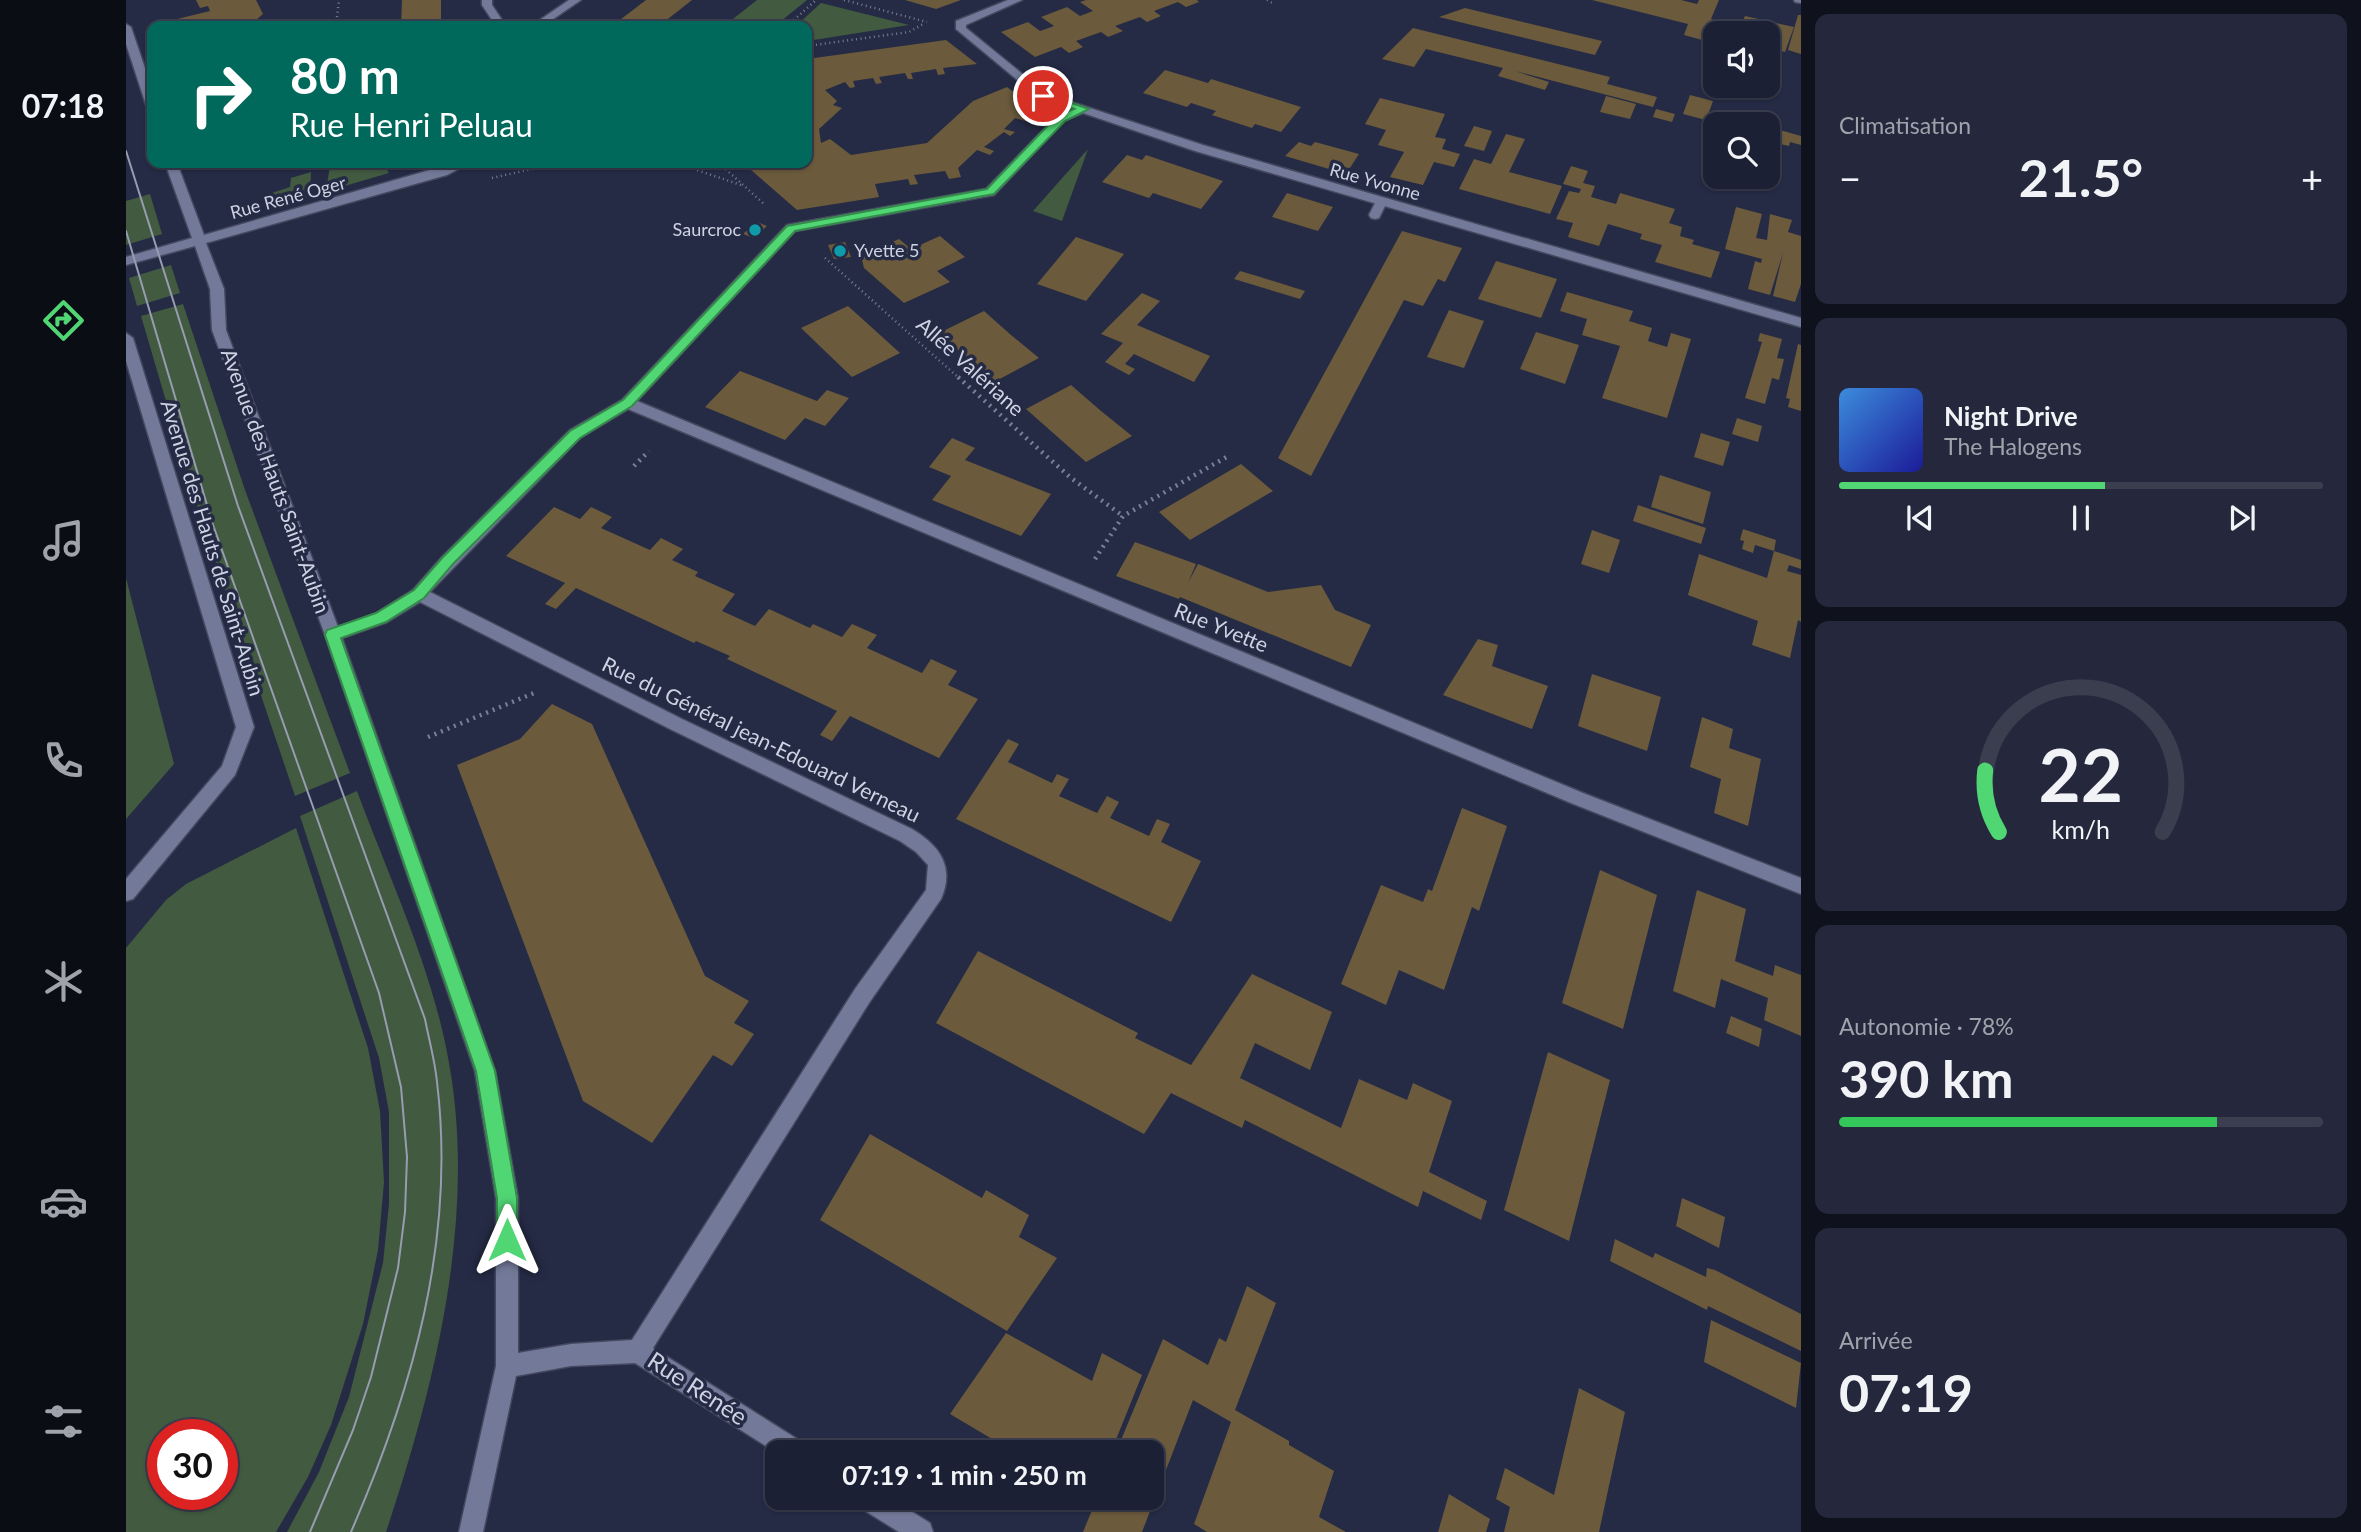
<!DOCTYPE html>
<html lang="fr">
<head>
<meta charset="utf-8">
<style>
	body { margin:0; font-family:Lato,sans-serif; background:#25283c; color:#f1f3f6; height:100vh; display:flex; flex-direction:column; font-size:26px; white-space:nowrap }
	* { box-sizing:border-box; margin:0 }
	p { font-size:23px; color:#a0a3ac }
	.icon { flex:none; width:38px; height:38px; fill:none; stroke:currentColor; stroke-width:2; stroke-linecap:round; stroke-linejoin:round }
	.map { position:relative; flex:1; overflow:hidden }
	.side { display:flex; flex-direction:column; gap:14px; padding:14px; background:#0f121d; width:560px }
	.side>* { flex:none }
	.guide { position:absolute; left:21px; top:21px; width:665px; height:147px; border-radius:14px; box-shadow:0 2px 5px #0004,0 0 0 2px #3a3e4f; background:#00695c; color:#fff; overflow:hidden }
	.tools { position:absolute; left:1577px; top:21px; display:grid; gap:14px }
	.tools a { display:grid; place-items:center; width:77px; height:77px; border-radius:14px; background:#1c2034; box-shadow:0 2px 5px #0004,0 0 0 2px #3a3e4f; font-size:35px }
	.speed { position:absolute; left:21px; top:1419px; display:flex; gap:14px; font-size:35px; font-weight:700; text-align:center }
	.speed>* { display:grid; place-content:center; width:91px; height:91px; border-radius:50%; background:#1c2034; box-shadow:0 2px 5px #0004,0 0 0 2px #3a3e4f; line-height:1 }
	.speed .limit { border:10px solid #d22; background:#fff; color:#111 }
	.pin { position:absolute; display:grid; place-items:center; width:60px; height:60px; color:#fff; margin:-30px; border:4px solid #fff; border-radius:50%; box-shadow:0 2px 7px #0007 }
	.me { position:absolute; width:77px; margin:-38px; rotate:0deg; stroke-linejoin:round; filter:drop-shadow(0 0 5px #0008) }
	.turn { display:flex; align-items:center; gap:24px; height:147px; padding:0 28px; font-size:32px }
	.turn .icon { width:91px; height:91px; stroke-width:2.5 }
	.turn b { display:block; font-size:49px; line-height:60px }
	.big { font-size:52px; font-weight:700; line-height:1.1 }
	.side .widget { flex:1; display:flex; flex-direction:column; justify-content:center; gap:10px; min-width:0; padding:0 24px; border-radius:14px; background:#25283c }
	.side .dial { align-items:center; gap:0 }
	.dial svg { height:182px; overflow:visible; fill:none; stroke:#3a3e4f; stroke-width:7; stroke-linecap:round; text-anchor:middle }
	.dial text { fill:#f1f3f6; stroke:none }
	.song { display:flex; align-items:center; gap:21px }
	.cover { width:84px; height:84px; border-radius:10px; background:linear-gradient(135deg,hsl(210 70% 55%),hsl(240 70% 35%)) }
	.played { height:7px; border-radius:4px; background:linear-gradient(90deg,#51d674 55%,#3a3e4f 55%) }
	.keys { display:flex; justify-content:space-around; direction:ltr }
	.heat { display:flex; justify-content:space-between; align-items:center; font-size:38px; direction:ltr }
	.charge { height:10px; border-radius:5px; background:linear-gradient(90deg,#34c759 78%,#3a3e4f 0) }
	.trip { position:absolute; left:639px; top:1440px; width:399px; height:70px; border-radius:14px; background:#1c2034; box-shadow:0 2px 5px #0004,0 0 0 2px #3a3e4f; font-weight:700; line-height:70px; text-align:center }
	main { display:flex; flex:1; min-height:0 }
	.tabs { display:flex; flex-direction:column; width:126px; justify-content:space-around; align-items:center; background:#0b0d15; color:#a0a3ac }
	.tabs .icon { width:49px; height:49px }
	.tabs .on { color:#51d674 }
	.tabs b { font-size:32px; color:#f1f3f6 }
	.map>svg:first-child { display:block }
	.green { fill:#415a40; fill-rule:evenodd }
	.building { fill:#6b5a3c }
	.lines { fill:none; stroke-linecap:round; stroke-linejoin:round }
	.lane-casing { stroke:#44485f; stroke-width:3 }
	.street-casing { stroke:#44485f; stroke-width:3 }
	.path-far1 { stroke:#797f94; stroke-width:2.5; stroke-dasharray:1 3.5; stroke-linecap:butt }
	.path { stroke:#797f94; stroke-width:4.5; stroke-dasharray:2 5; stroke-linecap:butt }
	.lane { fill:#737a99; fill-rule:evenodd }
	.street { fill:#737a99; fill-rule:evenodd }
	.tram { stroke:#979cb0; stroke-width:2 }
	.route { fill:#51d674; stroke:#358b4b; stroke-width:2 }
	.culture-dot { fill:#0f9aa8; stroke:#252b45; stroke-width:2.5 }
	.labels { text-anchor:middle; stroke-width:7; stroke-linejoin:round; paint-order:stroke }
	.far-street-label { font-size:18px; fill:#ced3e4; stroke:#252b45 }
	.far-poi-label { font-size:18px; fill:#ced3e4; stroke:#252b45; text-anchor:end }
	.street-label { font-size:21px; fill:#ced3e4; stroke:#252b45 }
	.near-street-label { font-size:24px; fill:#ced3e4; stroke:#252b45 }
</style>
</head>
<body>
<main>
<nav class="tabs">
<b>07:18</b>
<svg class="icon on" aria-label="directions" viewBox="0 0 24 24"><path d="M12 3l9 9-9 9-9-9zM9 14v-3h6M13 9l2 2-2 2"/></svg>
<svg class="icon" aria-label="music" viewBox="0 0 24 24"><path d="M9 18V5l10-2v13"/><circle cx="6" cy="18" r="3"/><circle cx="16" cy="16" r="3"/></svg>
<svg class="icon" aria-label="phone" viewBox="0 0 24 24"><path d="M5 4h4l2 5-3 2q2 4 5 5l2-3 5 2v4C11 20 4 13 5 4z"/></svg>
<svg class="icon" aria-label="climate" viewBox="0 0 24 24"><path d="M12 3v18M4 7l16 10M4 17L20 7"/></svg>
<svg class="icon" aria-label="car" viewBox="0 0 24 24"><path d="M5 17H2v-5l4-1 3-4h7l3 4 3 1v5h-3M9 17h6M6 11h13"/><circle cx="7" cy="17" r="2"/><circle cx="17" cy="17" r="2"/></svg>
<svg class="icon" aria-label="filters" viewBox="0 0 24 24"><path d="M4 7h16M4 17h16"/><circle cx="9" cy="7" r="2"/><circle cx="15" cy="17" r="2"/></svg>
</nav>
<div class="map">
<svg width="1675" height="1532" viewBox="0 0 1675 1532">
	<rect width="100%" height="100%" fill="#252b45"/>
	<g class="green">
		<polygon points="631,0 681,0 649,26 598,26"/>
		<polygon points="695,3 783,25 681,41 681,26 670,26"/>
		<polygon points="962,149 936,221 907,211"/>
		<polygon points="225,163 257,163 263,173 205,190 201,184 204,166"/>
		<polygon points="185,172 184,197 147,207 140,195 164,187 165,178"/>
		<polygon points="24,194 36,234 0,245 0,201"/>
		<polygon points="45,265 54,293 11,306 3,278"/>
		<polygon points="57,304 119,490 224,773 169,796 69,500 15,316"/>
		<polygon points="0,578 48,764 0,819"/>
		<path d="M231,791C264,880 307,970 323,1063C351,1217 309,1386 260,1532H161L193,1472L223,1397L257,1263L263,1204V1112L253,1058L174,816Z"/>
		<path d="M170,828L242,1048L254,1111L258,1182L252,1250L237,1324L205,1425L182,1477L150,1532H0V948L40,900L60,884ZM96,1435V1494H37V1435Z"/>
	</g>
	<g class="building">
		<polygon points="70,0 130,0 137,14 129,21 132,26 81,26 79,23 45,26 43,21 84,11 82,6 74,8"/>
		<polygon points="276,0 315,0 315,26 275,26"/>
		<polygon points="520,0 566,0 533,26 486,26"/>
		<polygon points="779,0 835,0 810,9"/>
		<polygon points="960,0 1071,0 1073,2 1060,7 1052,2 1028,11 1035,16 1021,22 1014,17 989,26 997,31 982,37 975,32 950,41 957,47 943,53 935,47 909,57 875,32 902,22 914,31 928,26 915,17 941,7 954,16 967,11 954,2"/>
		<polygon points="1466,0 1555,0 1571,4 1573,0 1593,0 1585,19 1595,22 1587,43 1558,35 1562,24"/>
		<polygon points="1339,8 1476,41 1469,55 1313,17"/>
		<polygon points="1672,15 1675,15 1675,54 1662,50"/>
		<polygon points="1619,16 1668,27 1659,52 1642,48 1642,33 1612,33"/>
		<polygon points="1287,28 1484,77 1481,84 1531,97 1527,107 1389,71 1423,82 1419,90 1372,76 1377,68 1300,49 1288,67 1256,59"/>
		<polygon points="820,40 851,64 817,68 819,74 812,75 810,69 785,73 787,79 782,79 779,73 753,77 756,83 750,84 747,78 727,81 729,87 724,88 719,82 699,90 711,101 707,105 716,108 693,129 695,143 704,139 725,155 801,143 847,101 881,87 904,104 893,115 902,118 899,121 889,118 878,129 889,132 884,136 878,132 858,147 868,151 864,155 851,150 832,168 835,177 823,179 819,171 788,175 792,184 784,185 782,179 749,184 753,197 671,210 617,163 681,163 681,59"/>
		<polygon points="1039,70 1082,83 1085,79 1175,107 1155,132 1129,124 1126,128 1086,115 1090,111 1065,103 1061,107 1017,93"/>
		<polygon points="1564,95 1587,101 1580,120 1557,114"/>
		<polygon points="1480,96 1510,104 1504,119 1474,112"/>
		<polygon points="1254,98 1319,114 1309,137 1320,139 1316,149 1334,154 1328,167 1308,162 1297,185 1264,177 1278,152 1252,145 1260,130 1239,124"/>
		<polygon points="1530,109 1549,114 1546,122 1527,117"/>
		<polygon points="1636,119 1652,123 1650,129 1675,136 1675,145 1664,142 1663,146 1642,141 1642,124 1635,124"/>
		<polygon points="1348,126 1366,131 1358,151 1338,146"/>
		<polygon points="1380,134 1399,139 1383,172 1436,186 1424,214 1333,189 1348,159 1365,164"/>
		<polygon points="1173,142 1185,146 1189,142 1233,154 1220,174 1159,156"/>
		<polygon points="1001,155 1016,160 1020,155 1097,181 1075,209 1027,193 1023,198 976,182"/>
		<polygon points="1445,166 1462,171 1457,183 1469,186 1465,197 1490,204 1494,193 1549,209 1543,223 1556,227 1554,236 1568,240 1566,244 1594,252 1585,278 1529,262 1536,245 1514,239 1516,234 1482,224 1473,246 1442,237 1447,223 1430,219 1443,191 1453,193 1455,189 1437,184"/>
		<polygon points="1161,193 1207,207 1192,231 1146,217"/>
		<polygon points="1610,207 1636,214 1630,238 1641,240 1644,214 1666,220 1662,232 1675,236 1675,284 1669,302 1647,296 1657,253 1644,295 1622,289 1629,261 1635,263 1636,259 1599,249"/>
		<polygon points="631,222 641,226 628,238 617,234"/>
		<polygon points="1276,231 1336,248 1319,282 1312,279 1297,306 1278,300 1185,476 1152,458"/>
		<polygon points="814,236 839,257 811,271 824,282 778,303 738,268 735,256 773,239 785,249"/>
		<polygon points="950,237 998,254 960,301 911,284"/>
		<polygon points="719,242 725,257 708,259 702,245"/>
		<polygon points="1370,261 1431,279 1415,318 1352,299"/>
		<polygon points="1114,271 1131,276 1179,291 1174,299 1108,279"/>
		<polygon points="1441,292 1507,311 1503,321 1526,328 1522,341 1541,347 1545,333 1565,339 1541,418 1476,398 1494,346 1456,335 1461,319 1434,311"/>
		<polygon points="1016,293 1034,301 1011,325 1084,356 1068,382 1008,354 999,364 1009,369 1003,375 979,362 997,343 975,334"/>
		<polygon points="722,306 774,353 726,377 675,328"/>
		<polygon points="1323,310 1358,321 1338,368 1301,357"/>
		<polygon points="858,311 885,335 913,358 868,382 813,333"/>
		<polygon points="1410,332 1453,345 1439,384 1394,369"/>
		<polygon points="1634,333 1656,339 1651,358 1658,359 1653,380 1646,378 1639,404 1619,398 1636,342 1632,341"/>
		<polygon points="1672,344 1675,345 1675,411 1662,407 1664,399 1660,398"/>
		<polygon points="614,371 691,401 701,390 723,398 699,426 679,418 659,440 579,407"/>
		<polygon points="945,385 975,411 1006,436 960,462 900,409"/>
		<polygon points="1611,418 1636,426 1632,442 1606,434"/>
		<polygon points="1575,433 1604,442 1597,466 1568,457"/>
		<polygon points="826,438 849,448 839,460 925,494 895,536 806,500 825,476 803,467"/>
		<polygon points="1115,464 1147,491 1064,540 1033,512"/>
		<polygon points="1534,475 1585,492 1577,524 1525,507"/>
		<polygon points="1512,505 1580,528 1575,544 1507,521"/>
		<polygon points="428,507 454,519 465,507 486,517 475,528 524,550 535,538 557,549 546,560 572,572 569,576 609,594 596,611 629,626 643,609 684,628 687,624 716,637 726,624 751,635 741,648 796,673 805,659 831,671 822,685 852,699 813,758 724,716 706,741 694,735 711,711 601,659 604,656 570,641 568,643 450,588 430,609 419,604 439,583 380,556"/>
		<polygon points="1617,529 1650,540 1648,551 1629,545 1627,553 1616,549 1618,541 1614,540"/>
		<polygon points="1466,530 1494,540 1483,573 1455,564"/>
		<polygon points="1009,542 1070,564 1062,583 1072,564 1142,592 1195,585 1209,610 1245,625 1225,667 1054,597 1053,599 990,576"/>
		<polygon points="1648,551 1675,560 1675,569 1663,565 1661,571 1675,575 1675,622 1672,620 1664,658 1626,645 1632,621 1562,595 1573,554 1641,578"/>
		<polygon points="1352,639 1372,645 1366,666 1422,686 1406,729 1317,695"/>
		<polygon points="1466,674 1535,697 1521,751 1452,726"/>
		<polygon points="426,704 466,724 579,976 623,1001 608,1023 628,1034 606,1066 587,1055 526,1143 457,1101 331,765 394,739"/>
		<polygon points="1576,717 1607,729 1603,748 1635,759 1622,826 1588,813 1595,779 1564,767"/>
		<polygon points="882,739 893,744 882,762 926,783 931,774 943,779 933,796 971,813 981,796 993,802 984,818 1023,836 1031,819 1044,824 1035,842 1075,861 1045,922 830,819"/>
		<polygon points="1336,808 1381,826 1353,911 1346,907 1318,990 1273,970 1260,1005 1215,984 1255,885 1297,902 1302,889 1306,891"/>
		<polygon points="1474,870 1531,895 1497,1029 1436,1003"/>
		<polygon points="1571,890 1620,909 1609,961 1647,976 1649,965 1675,975 1675,1036 1638,1020 1642,998 1595,979 1589,1008 1547,991"/>
		<polygon points="852,951 1012,1033 1009,1038 1065,1065 1126,974 1206,1012 1184,1070 1129,1043 1114,1078 1215,1128 1233,1079 1281,1100 1287,1083 1326,1101 1303,1172 1361,1201 1355,1220 1297,1191 1292,1207 1119,1120 1116,1128 1045,1093 1018,1134 810,1023"/>
		<polygon points="1605,1016 1636,1029 1633,1047 1600,1033"/>
		<polygon points="1422,1052 1484,1080 1443,1241 1378,1210"/>
		<polygon points="744,1134 856,1198 860,1190 903,1215 893,1237 931,1258 881,1331 694,1220"/>
		<polygon points="1556,1198 1599,1217 1593,1248 1550,1226"/>
		<polygon points="1489,1239 1527,1258 1529,1253 1580,1277 1581,1268 1589,1270 1675,1314 1675,1351 1582,1306 1581,1310 1484,1261"/>
		<polygon points="1121,1286 1150,1303 1109,1410 1163,1441 1163,1445 1208,1471 1193,1517 1220,1532 1081,1532 1068,1524 1105,1422 1067,1400 1016,1532 957,1532 971,1498 1026,1498 1026,1452 990,1452 1037,1339 1082,1365 1093,1338 1100,1342"/>
		<polygon points="1585,1320 1675,1363 1670,1408 1578,1362"/>
		<polygon points="880,1333 966,1381 976,1353 1016,1375 985,1452 888,1452 824,1414"/>
		<polygon points="1453,1388 1499,1412 1473,1532 1378,1532 1384,1507 1370,1499 1379,1468 1428,1495"/>
		<polygon points="1323,1494 1364,1519 1360,1532 1312,1532"/>
	</g>
	<g class="lines">
		<defs>
			<polygon id="lane" points="1255,198 1261,202 1253,218 1249,219 1245,218 1243,215 1251,199"/>
			<g id="street">
				<polygon points="356,0 366,0 366,5 380,26 370,26 356,5"/>
				<polygon points="443,0 455,0 417,26 405,26"/>
				<path d="M882,0H896L840,25V28L921,94L1077,145L1675,318V327L1069,151L957,113L939,120L868,195L669,231L511,401L1457,793L1675,878V894L1445,803L502,409L454,438L304,592L556,719L786,829C814,846 829,867 815,899L743,1003L527,1348L679,1444L683,1452L651,1453L509,1363L445,1366L390,1376L357,1532H333L370,1366V1198L349,1071L199,635L86,330L84,289L69,246L0,265V257L66,238L39,163H51L78,235L328,163H344L321,175L80,243L98,289L100,330L212,627L249,614L287,590L316,557L444,430L496,400L661,225L860,189L931,116L946,109L913,98L830,29V21ZM294,602L544,729L774,841L790,852L802,865L800,890L729,989L506,1340L445,1344L392,1353V1198L369,1071L216,638L261,622Z"/>
				<polygon points="1668,0 1675,0 1675,3 1669,2"/>
				<polygon points="0,24 5,27 26,89 26,108 20,105 0,44"/>
				<polygon points="0,333 7,338 128,727 109,775 7,899 0,901 0,879 96,766 110,727 0,361"/>
				<polygon points="730,1498 764,1498 804,1523 807,1532 773,1532 733,1507"/>
			</g>
		</defs>
		<use href="#lane" class="lane-casing"/>
		<use href="#street" class="street-casing"/>
		<g class="path-far1">
			<polyline points="718,0 801,22"/>
			<polyline points="1141,0 1148,4"/>
			<polyline points="210,26 213,0"/>
			<polyline points="661,26 690,0"/>
			<polyline points="681,46 783,32 799,23"/>
			<polyline points="550,163 615,185"/>
			<polyline points="593,163 638,204"/>
			<polyline points="366,178 433,163"/>
			<polyline points="699,258 834,379"/>
		</g>
		<g class="path">
			<polyline points="832,377 945,478 997,516"/>
			<polyline points="508,466 523,451"/>
			<polyline points="969,559 997,516 1104,455"/>
			<polyline points="302,737 408,693"/>
		</g>
		<use href="#lane" class="lane"/>
		<use href="#street" class="street"/>
		<g class="tram">
			<path d="M0,151L112,506L299,1019C303,1040 309,1061 311,1082C330,1239 287,1389 225,1532"/>
			<polyline points="0,231 86,522 253,993 275,1087 281,1157 279,1212 272,1268 245,1377 227,1430 184,1532"/>
		</g>
	</g>
	<polygon class="route" points="913,94 920,94 963,109 939,121 868,194 669,231 506,406 454,438 327,564 298,598 260,622 215,638 369,1071 391,1198 391,1240 388,1247 381,1250 374,1247 371,1240 371,1198 350,1071 199,635 201,630 250,613 288,590 317,557 444,431 497,400 661,226 861,189 931,116 948,109 913,98"/>
	<g class="culture-dot">
		<circle cx="629" cy="230" r="7"/>
		<circle cx="714" cy="251" r="7"/>
	</g>
	<g class="labels">
		<g class="far-street-label">
			<text transform="translate(1249 182) rotate(16)" y="6">Rue Yvonne</text>
			<text transform="translate(162 198) rotate(-15)" y="6">Rue René Oger</text>
		</g>
		<g class="far-poi-label">
			<text x="615" y="236">Saurcroc</text>
			<text x="728" y="257" text-anchor="start">Yvette 5</text>
		</g>
		<g class="street-label">
			<text transform="translate(844 367) rotate(42)" y="7">Allée Valériane</text>
			<text transform="translate(149 481) rotate(70)" y="7">Avenue des Hauts Saint-Aubin</text>
			<text transform="translate(86 548) rotate(73)" y="7">Avenue des Hauts de Saint-Aubin</text>
			<text transform="translate(1095 628) rotate(22)" y="7">Rue Yvette</text>
			<text transform="translate(635 740) rotate(26)" y="7">Rue du Général jean-Edouard Verneau</text>
		</g>
		<g class="near-street-label">
			<text transform="translate(571 1389) rotate(33)" y="8">Rue Renée</text>
		</g>
	</g>
</svg>
<div class="tools">
<a><svg class="icon" aria-label="sound" viewBox="0 0 24 24"><path d="M4 9h4l5-4v14l-5-4H4zM17 9q2 3 0 6"/></svg></a>
<a><svg class="icon" aria-label="search" viewBox="0 0 24 24"><circle cx="10" cy="10" r="6"/><path d="M15 15l6 6"/></svg></a>
</div>
<div class="speed"><div class="limit">30</div></div>
<div class="pin" style="left:917px;top:96px;background:#d93025"><svg class="icon" aria-label="arrive" viewBox="0 0 24 24"><path d="M6 21V4h12l-3 4 3 4H6"/></svg></div>
<svg class="me" style="left:381px;top:1240px" viewBox="-20 -20 40 40"><path d="M0-17L14 15 0 8-14 15z" fill="#51d674" stroke="#fff" stroke-width="4"/></svg>
<div class="trip">07:19 · 1 min · 250 m</div>
<div class="guide">
<div class="turn"><svg class="icon" aria-label="right" viewBox="0 0 24 24"><path d="M7 20v-9h11M14 6l5 5-5 5"/></svg><div><b>80 m</b>Rue Henri Peluau</div></div>
</div>
</div>
<section class="side">
<div class="widget"><p>Climatisation</p>
<div class="heat"><a>−</a><b class="big">21.5°</b><a>+</a></div>
</div>
<div class="widget">
<div class="song"><i class="cover"></i><div><b>Night Drive</b><p>The Halogens</p></div></div>
<div class="played"></div>
<div class="keys"><svg class="icon" aria-label="previous" viewBox="0 0 24 24"><path d="M18 5L8 12l10 7zM5 5v14"/></svg><svg class="icon" aria-label="pause" viewBox="0 0 24 24"><path d="M8 5v14M16 5v14"/></svg><svg class="icon" aria-label="next" viewBox="0 0 24 24"><path d="M6 5l10 7-10 7zM19 5v14"/></svg></div>
</div>
<div class="widget dial"><svg viewBox="0 0 100 80">
<path d="M14 69A42 42 0 1 1 86 69"/>
<path d="M14 69A42 42 0 0 1 8 42" stroke="#51d674"/>
<text x="50" y="56" font-size="32" font-weight="700">22</text>
<text x="50" y="72" font-size="11">km/h</text>
</svg></div>
<div class="widget"><p>Autonomie · 78%</p><b class="big">390 km</b><div class="charge"></div></div>
<div class="widget"><p>Arrivée</p><b class="big">07:19</b></div>
</section>
</main>
</body>
</html>
